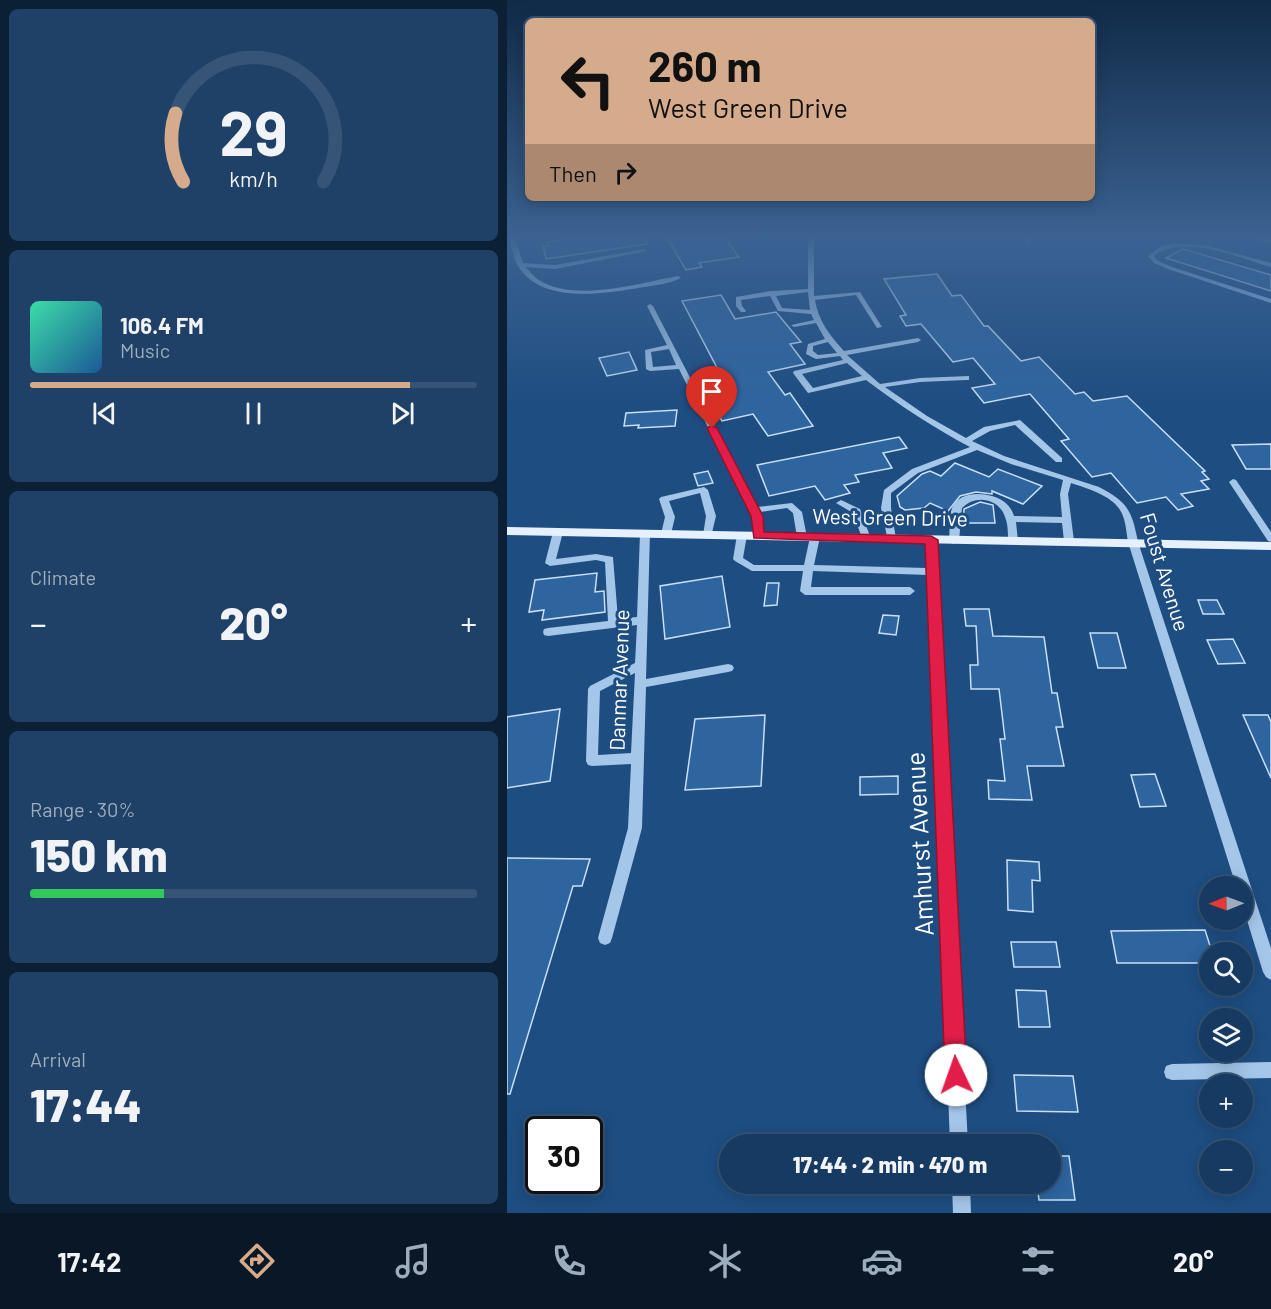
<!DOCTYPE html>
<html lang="en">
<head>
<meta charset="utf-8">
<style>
	body { margin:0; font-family:Barlow,sans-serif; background:#1f4167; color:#f1f3f6; height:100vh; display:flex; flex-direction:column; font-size:22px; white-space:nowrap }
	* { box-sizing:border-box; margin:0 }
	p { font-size:20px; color:#9eadbd }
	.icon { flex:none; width:33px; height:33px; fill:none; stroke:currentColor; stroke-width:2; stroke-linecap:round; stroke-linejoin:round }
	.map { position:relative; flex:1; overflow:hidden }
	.panel { display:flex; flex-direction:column; gap:9px; padding:9px; background:#0c2035; width:507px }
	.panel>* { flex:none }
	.guide { position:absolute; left:18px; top:18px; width:570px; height:183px; border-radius:9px; box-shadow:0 3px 15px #0003,0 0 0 2px #355476; background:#d6ab8b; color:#111; overflow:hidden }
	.needle { width:39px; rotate:269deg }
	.fabs { position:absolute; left:692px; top:876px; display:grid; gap:12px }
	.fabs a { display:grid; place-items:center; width:54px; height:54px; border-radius:50%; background:#163a61; box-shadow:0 3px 15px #0003,0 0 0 2px #355476; font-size:30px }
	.speed { position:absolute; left:18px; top:1116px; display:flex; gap:12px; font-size:30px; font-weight:700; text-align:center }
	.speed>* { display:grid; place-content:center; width:78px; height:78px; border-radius:50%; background:#163a61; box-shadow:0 3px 15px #0003,0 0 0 2px #355476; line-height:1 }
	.speed .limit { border:3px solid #111; border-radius:9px; background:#fff; color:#111 }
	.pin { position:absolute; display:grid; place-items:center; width:51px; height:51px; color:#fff; margin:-62px -26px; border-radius:50% 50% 50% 0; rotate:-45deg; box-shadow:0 0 6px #0007 }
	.pin .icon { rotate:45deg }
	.me { position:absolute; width:66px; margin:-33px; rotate:357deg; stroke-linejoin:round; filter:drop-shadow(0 0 4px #0008) }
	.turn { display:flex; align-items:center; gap:21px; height:126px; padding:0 24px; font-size:27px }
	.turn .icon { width:78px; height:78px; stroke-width:2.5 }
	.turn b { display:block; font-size:42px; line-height:51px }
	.then { display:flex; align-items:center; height:57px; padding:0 24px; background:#0003; gap:12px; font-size:22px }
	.big { font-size:45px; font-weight:800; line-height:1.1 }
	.panel .tile { flex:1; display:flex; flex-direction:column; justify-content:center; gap:9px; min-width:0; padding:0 21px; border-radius:9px; background:#1f4167 }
	.panel .dial { align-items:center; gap:0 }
	.dial svg { height:156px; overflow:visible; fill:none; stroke:#355476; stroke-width:7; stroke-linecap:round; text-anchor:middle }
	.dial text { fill:#f1f3f6; stroke:none }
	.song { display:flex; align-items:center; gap:18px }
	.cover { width:72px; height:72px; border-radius:9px; background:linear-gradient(135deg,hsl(160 70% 55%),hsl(210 70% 35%)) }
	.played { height:6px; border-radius:3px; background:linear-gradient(90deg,#d6ab8b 85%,#355476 85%) }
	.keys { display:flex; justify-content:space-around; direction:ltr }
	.heat { display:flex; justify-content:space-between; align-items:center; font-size:33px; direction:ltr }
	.charge { height:9px; border-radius:4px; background:linear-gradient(90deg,#34c759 30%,#355476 0) }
	.trip { position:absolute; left:212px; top:1134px; width:342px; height:60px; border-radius:30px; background:#163a61; box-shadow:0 3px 15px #0003,0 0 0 2px #355476; font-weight:800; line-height:60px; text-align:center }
	.tab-bar { display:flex; height:96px; justify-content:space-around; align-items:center; background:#091727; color:#9eadbd }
	.tab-bar .icon { width:42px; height:42px }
	.tab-bar .current { color:#d6ab8b }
	.tab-bar b { font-size:27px; color:#f1f3f6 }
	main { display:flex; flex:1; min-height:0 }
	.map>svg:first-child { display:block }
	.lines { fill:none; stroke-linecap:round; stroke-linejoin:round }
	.stream { stroke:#97c1ea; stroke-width:2 }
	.building { fill:#2e659f; stroke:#c8dff7; stroke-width:1.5 }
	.minor { fill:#a4c6e9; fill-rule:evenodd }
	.major { fill:#e7f1fe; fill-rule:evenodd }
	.highway { fill:#fff; fill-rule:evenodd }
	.route { fill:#e11d48; stroke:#92132f; stroke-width:1.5 }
	.labels { text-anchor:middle; stroke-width:6; stroke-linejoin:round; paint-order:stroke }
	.street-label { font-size:21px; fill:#fff; stroke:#1e4d81 }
	.near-street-label { font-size:26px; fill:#fff; stroke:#1e4d81 }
</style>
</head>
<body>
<main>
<section class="panel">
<div class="tile dial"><svg viewBox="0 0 100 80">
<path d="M14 69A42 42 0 1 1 86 69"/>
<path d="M14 69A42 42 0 0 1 10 34" stroke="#d6ab8b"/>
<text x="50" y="56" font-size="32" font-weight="700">29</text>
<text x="50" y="72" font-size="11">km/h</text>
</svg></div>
<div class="tile">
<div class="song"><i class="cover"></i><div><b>106.4 FM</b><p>Music</p></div></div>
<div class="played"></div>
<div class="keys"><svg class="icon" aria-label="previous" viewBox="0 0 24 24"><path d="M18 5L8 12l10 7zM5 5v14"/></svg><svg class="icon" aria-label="pause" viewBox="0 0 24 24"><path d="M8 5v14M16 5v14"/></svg><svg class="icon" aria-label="next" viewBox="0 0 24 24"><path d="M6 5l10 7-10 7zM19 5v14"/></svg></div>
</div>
<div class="tile"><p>Climate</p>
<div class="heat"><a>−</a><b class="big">20°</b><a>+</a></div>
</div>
<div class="tile"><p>Range · 30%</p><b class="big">150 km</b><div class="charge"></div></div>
<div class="tile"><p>Arrival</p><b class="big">17:44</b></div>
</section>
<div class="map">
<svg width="764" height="1213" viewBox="0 0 764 1213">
	<rect width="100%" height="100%" fill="#1e4d81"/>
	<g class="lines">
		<polyline class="stream" points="518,238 522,244"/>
	</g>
	<g class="building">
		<polygon points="68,238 140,238 140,244 39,259 36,246 41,246 40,242"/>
		<polygon points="160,238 218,238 232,257 192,263 195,267 179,270"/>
		<polygon points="676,249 764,275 764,291 659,258"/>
		<polygon points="430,274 445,296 454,295 477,326 481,326 514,361 532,357 568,394 577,392 586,401 620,396 698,471 695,472 702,479 694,481 702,489 674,494 686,506 671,510 659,497 630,503 604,473 585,477 554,441 562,439 523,394 477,403 465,388 488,384 466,358 446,362 414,324 399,326 393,316 399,315 377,279"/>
		<polygon points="214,295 228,319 269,312 294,342 283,344 298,364 261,372 278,395 283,393 306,426 261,436 246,414 215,421 197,389 219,385 175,301"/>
		<polygon points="122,352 130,370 100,376 92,358"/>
		<polygon points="170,410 168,426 131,428 132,425 117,426 119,413"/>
		<polygon points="392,437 400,448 376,453 385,468 348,475 352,482 337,485 343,493 318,500 308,486 262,496 250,465"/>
		<polygon points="764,444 764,469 739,469 725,445"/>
		<polygon points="448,463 482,477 491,469 535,486 516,504 485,491 485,494 469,492 453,496 441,511 423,503 417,508 398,510 393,507 390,496 415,474 423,471 434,476"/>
		<polygon points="201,471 206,483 191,486 187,474"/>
		<polygon points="473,502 486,505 488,523 456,523 457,509"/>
		<polygon points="90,573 88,592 97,591 98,612 35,620 37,610 22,612 28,580"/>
		<polygon points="215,576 223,627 158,639 153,586"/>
		<polygon points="260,583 272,583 270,605 257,606"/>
		<polygon points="691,600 710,600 717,614 696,614"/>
		<polygon points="457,609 482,609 486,636 537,637 545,693 550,693 556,727 549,727 557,766 520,766 525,800 482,799 481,780 498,781 493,739 498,739 492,689 464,689 463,665 471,665 469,626 459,626"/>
		<polygon points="376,615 392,616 389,635 372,633"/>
		<polygon points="583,633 610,633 619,668 591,668"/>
		<polygon points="726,639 738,663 711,664 700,640"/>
		<polygon points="53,709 43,781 0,788 0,717"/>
		<polygon points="258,715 254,786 178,790 188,719"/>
		<polygon points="736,715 761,715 764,722 764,778"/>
		<polygon points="648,774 659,806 633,807 624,775"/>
		<polygon points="391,776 391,794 353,795 353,777"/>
		<polygon points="0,858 83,859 75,886 66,886 3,1094 0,1094"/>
		<polygon points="500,860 532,862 533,881 525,880 526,912 501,910"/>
		<polygon points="698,930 705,952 702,952 702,963 610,963 604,931"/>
		<polygon points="504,942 549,942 553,967 507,967"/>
		<polygon points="509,990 539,991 543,1027 512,1027"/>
		<polygon points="507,1075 566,1076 571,1112 510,1111"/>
		<polygon points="543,1156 562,1156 568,1200 532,1200 530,1184 543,1184"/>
	</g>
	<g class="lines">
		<g class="minor">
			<path d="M2,238H8L16,263L48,265L137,249L140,251L48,269L18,267C23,271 27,277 32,280C68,303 132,283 171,276L174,278C161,285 140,286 125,289C89,295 30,302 10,264C6,257 5,247 2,238Z"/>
			<path d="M301,238H307V296L353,292L375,327L370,328L349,295L308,300C311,320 323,336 337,351L411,338L414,340L411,342L340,355L373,384L413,378L462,376V380H459L413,382L378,387L420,416L459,438L477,427L513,420L555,458V462H549L508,425L483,431L465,441L497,456L592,487C621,502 625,511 631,542L764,948V980L759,977L756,972L735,904V886H729L621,542C619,532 619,519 613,510C604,495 579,488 564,483L561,494L567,541L565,543L562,544L557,541L555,523L509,522L511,541L506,544L501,541C501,533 501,524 498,517C492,498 468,494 455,508L452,541L447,544L444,543L442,541C443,531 442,517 445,508C452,489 484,492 496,501C502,505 505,510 507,516L555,517L553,494L556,480L504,464L470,450L411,473L384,493V508L389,539L384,542L381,541L374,508L377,490L405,469L463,447C427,428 392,405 359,380L301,393L286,373L287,371L336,360L333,356L309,359L299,354L301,344L318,339L309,323L287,327L284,325L307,320L304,314L271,311L263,296L234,300L235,306L239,311L238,312H234L229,306V297L264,291L301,289ZM301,292L303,310L275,308L269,296ZM321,342L330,353L311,355L306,351V346ZM340,363L355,376L306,388L295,374Z"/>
			<path d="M667,243L701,246L764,263V267C732,258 676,233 647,256L651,261L665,267L764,299V303L661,269L647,263L641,256L652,247Z"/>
			<path d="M143,304L146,306L250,507L285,503L295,512L300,537L298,539L295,540L290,537L286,513L280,508L253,512L255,516L256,536L251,539L248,538L245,516L172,369L143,371L139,369L138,350L160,345L140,306ZM162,349L169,365L146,367L144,352Z"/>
			<polygon points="726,479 729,480 764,532 764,542 761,541 722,482"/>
			<polygon points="197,487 201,490 209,516 204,537 198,537 196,535 199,516 193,493 162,501 168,517 164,534 162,536 156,536 154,534 158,517 152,499 154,497"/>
			<polygon points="334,500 353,509 364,539 362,541 356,541 346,513 329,503"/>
			<path d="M51,529L56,532L49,559L89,554L106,557L111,619L130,617L133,533L138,530L143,533L139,679L221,664L225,665L227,668L225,671L221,672L139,687L135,828L105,938L103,943L98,945L93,943L91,938L121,828L124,764L85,766L81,765L79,761L81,689L83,686L128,663L130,625L41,636L37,635L36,632L37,629L41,628L101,621L98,562L89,560L43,566L38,563L46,532ZM128,673L124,753L91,755L93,691Z"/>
			<polygon points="235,532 240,535 236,558 247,565 297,565 303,537 308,534 313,537 307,565 420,568 419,540 424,537 429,540 461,1144 443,1144 421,575 306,571 304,587 403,587 408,591 403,595 298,595 293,591 296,571 245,571 228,561 226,559 230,535"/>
			<polygon points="764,1062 764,1078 665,1080 659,1078 657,1072 659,1066 665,1064"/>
			<polygon points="445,1184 463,1184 464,1213 446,1213"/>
		</g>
		<polygon class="major" points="0,527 764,542 764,550 0,535"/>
		<polygon class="highway" points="751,238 764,238 764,243 753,240"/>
	</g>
	<linearGradient id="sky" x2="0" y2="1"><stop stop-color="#102a47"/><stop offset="0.58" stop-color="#3b6292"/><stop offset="1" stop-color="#3b6292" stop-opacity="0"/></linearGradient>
	<rect width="764" height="408" fill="url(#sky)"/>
	<polygon class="route" points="205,425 210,428 256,516 257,532 424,536 431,540 460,1075 457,1083 449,1086 441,1083 438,1075 418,544 247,538 244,516 200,428"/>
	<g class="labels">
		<g class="street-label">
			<text transform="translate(383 518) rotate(1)" y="7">West Green Drive</text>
			<text transform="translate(657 572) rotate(73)" y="7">Foust Avenue</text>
			<text transform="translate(113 680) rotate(-88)" y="7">Danmar Avenue</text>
		</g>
		<g class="near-street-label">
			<text transform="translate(413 844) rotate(-93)" y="9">Amhurst Avenue</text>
		</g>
	</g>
</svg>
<div class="fabs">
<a><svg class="needle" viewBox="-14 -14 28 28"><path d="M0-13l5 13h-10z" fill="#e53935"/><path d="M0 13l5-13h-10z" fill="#9eadbd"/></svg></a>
<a><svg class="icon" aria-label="search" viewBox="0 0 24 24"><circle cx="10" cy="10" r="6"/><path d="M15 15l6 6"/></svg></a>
<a><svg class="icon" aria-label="layers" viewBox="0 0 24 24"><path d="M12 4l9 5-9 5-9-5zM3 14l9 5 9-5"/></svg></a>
<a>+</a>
<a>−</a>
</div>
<div class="speed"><div class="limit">30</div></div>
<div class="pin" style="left:205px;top:428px;background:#d93025"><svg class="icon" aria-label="arrive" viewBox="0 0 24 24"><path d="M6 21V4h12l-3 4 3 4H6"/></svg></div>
<svg class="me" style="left:449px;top:1075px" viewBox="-20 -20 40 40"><circle r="19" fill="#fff"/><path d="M0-13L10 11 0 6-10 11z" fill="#e11d48"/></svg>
<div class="trip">17:44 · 2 min · 470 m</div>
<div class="guide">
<div class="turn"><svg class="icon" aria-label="left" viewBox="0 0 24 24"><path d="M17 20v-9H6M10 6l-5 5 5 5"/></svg><div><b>260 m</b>West Green Drive</div></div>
<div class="then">Then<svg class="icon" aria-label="right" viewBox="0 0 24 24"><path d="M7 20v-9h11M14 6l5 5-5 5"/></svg></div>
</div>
</div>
</main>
<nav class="tab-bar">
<b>17:42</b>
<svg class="icon current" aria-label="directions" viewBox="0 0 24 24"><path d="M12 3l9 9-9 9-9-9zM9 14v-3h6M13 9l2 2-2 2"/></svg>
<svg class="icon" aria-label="music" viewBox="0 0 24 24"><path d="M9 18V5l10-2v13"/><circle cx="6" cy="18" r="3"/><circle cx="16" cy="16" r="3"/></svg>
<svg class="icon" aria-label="phone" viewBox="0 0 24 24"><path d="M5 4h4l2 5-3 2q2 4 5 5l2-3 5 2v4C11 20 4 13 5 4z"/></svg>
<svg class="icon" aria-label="climate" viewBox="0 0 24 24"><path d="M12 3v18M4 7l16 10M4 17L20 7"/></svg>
<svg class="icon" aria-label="car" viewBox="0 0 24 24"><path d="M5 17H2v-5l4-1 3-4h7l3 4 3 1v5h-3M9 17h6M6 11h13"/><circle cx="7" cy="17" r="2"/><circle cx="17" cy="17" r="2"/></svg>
<svg class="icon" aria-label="filters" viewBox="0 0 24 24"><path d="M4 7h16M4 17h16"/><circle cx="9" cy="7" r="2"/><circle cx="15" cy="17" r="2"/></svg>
<b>20°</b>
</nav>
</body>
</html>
